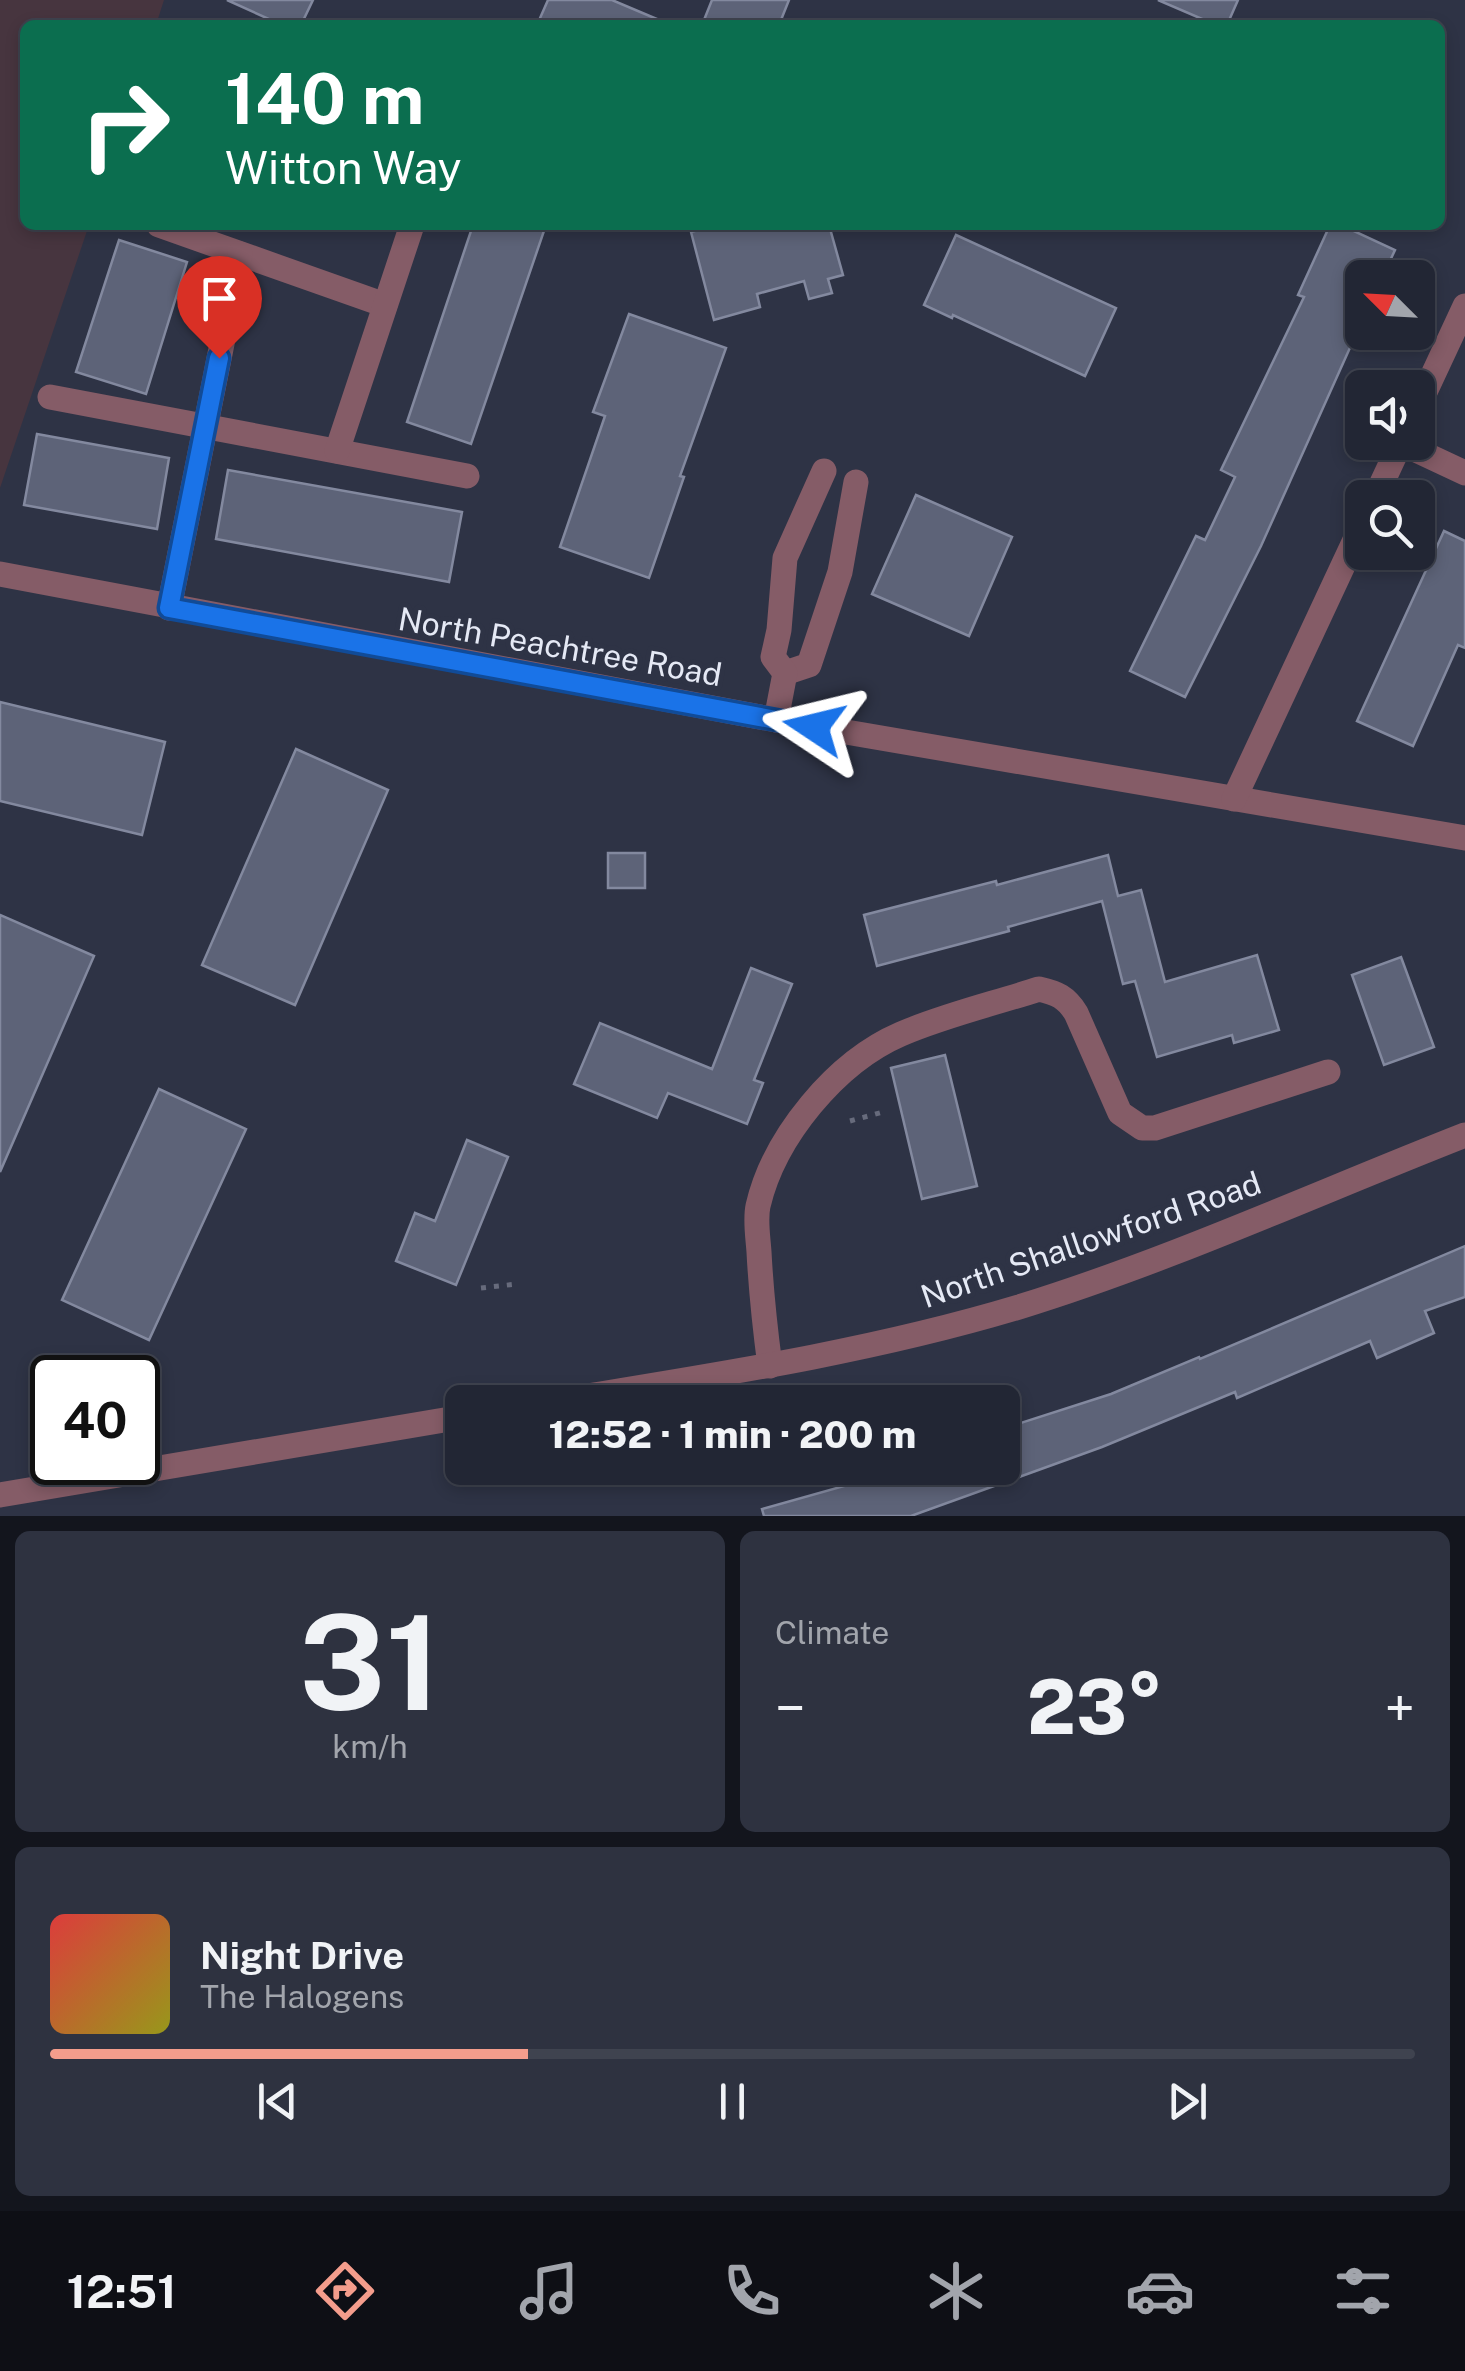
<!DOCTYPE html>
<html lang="en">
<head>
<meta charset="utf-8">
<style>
	body { margin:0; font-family:"Public Sans",sans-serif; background:#2e3240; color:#f1f3f6; height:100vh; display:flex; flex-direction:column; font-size:38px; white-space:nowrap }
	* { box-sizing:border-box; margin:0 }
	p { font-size:32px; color:#a2a5ac }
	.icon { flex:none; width:55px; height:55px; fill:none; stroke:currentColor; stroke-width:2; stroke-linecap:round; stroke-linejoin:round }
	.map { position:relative; height:1516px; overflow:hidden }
	.sheet { display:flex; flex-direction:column; gap:15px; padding:15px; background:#13151d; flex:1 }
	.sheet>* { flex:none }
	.guide { position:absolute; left:20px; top:20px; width:1425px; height:210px; border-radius:15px; box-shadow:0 5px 15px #0003,0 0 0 2px #3f434f; background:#0b6e4f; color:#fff; overflow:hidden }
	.needle { width:65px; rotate:294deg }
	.buttons { position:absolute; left:1345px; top:260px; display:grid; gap:20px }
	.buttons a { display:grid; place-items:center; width:90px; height:90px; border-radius:15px; background:#222634; box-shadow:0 5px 15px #0003,0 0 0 2px #3f434f; font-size:50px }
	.speed { position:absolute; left:30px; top:1355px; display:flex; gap:20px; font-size:50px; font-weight:700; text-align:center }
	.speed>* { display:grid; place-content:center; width:130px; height:130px; border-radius:50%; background:#222634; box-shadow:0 5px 15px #0003,0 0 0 2px #3f434f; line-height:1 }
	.speed .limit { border:5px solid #111; border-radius:15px; background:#fff; color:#111 }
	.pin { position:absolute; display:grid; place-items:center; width:85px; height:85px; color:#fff; margin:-102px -42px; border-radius:50% 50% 50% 0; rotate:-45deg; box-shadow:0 0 10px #0007 }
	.pin .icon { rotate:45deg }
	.me { position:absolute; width:110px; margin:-55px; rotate:280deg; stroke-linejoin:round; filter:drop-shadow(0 0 8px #0008) }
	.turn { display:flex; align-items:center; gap:35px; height:210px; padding:0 40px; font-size:45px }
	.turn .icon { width:130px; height:130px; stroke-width:2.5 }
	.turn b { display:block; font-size:70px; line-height:85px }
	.big { font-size:75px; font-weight:800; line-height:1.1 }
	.sheet .widget { flex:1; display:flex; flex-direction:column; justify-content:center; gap:15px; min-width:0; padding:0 35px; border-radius:15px; background:#2e3240 }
	.sheet .dial { align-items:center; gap:0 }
	.dial b { font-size:130px; line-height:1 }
	.song { display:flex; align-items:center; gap:30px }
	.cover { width:120px; height:120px; border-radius:15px; background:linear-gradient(135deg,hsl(0 70% 55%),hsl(60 70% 35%)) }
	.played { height:10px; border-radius:5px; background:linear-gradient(90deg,#f49d8c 35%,#3f434f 35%) }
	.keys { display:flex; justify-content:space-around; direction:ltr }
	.heat { display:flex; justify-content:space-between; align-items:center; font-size:55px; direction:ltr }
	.sheet .tiles { flex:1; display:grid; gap:15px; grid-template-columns:1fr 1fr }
	.widget:last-child { grid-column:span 2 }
	.trip { position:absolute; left:445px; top:1385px; width:575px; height:100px; border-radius:15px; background:#222634; box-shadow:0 5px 15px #0003,0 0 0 2px #3f434f; font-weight:800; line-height:100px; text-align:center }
	.tab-bar { display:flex; height:160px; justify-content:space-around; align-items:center; background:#0e0f15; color:#a2a5ac }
	.tab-bar .icon { width:70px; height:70px }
	.tab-bar .on { color:#f49d8c }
	.tab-bar b { font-size:45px; color:#f1f3f6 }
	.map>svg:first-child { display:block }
	.commercial { fill:#47353f }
	.building { fill:#5d6378; stroke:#83899f; stroke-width:2.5 }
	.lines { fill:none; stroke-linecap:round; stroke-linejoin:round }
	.path { stroke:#676b7c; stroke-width:5; stroke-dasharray:5 8; stroke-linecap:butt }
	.minor { stroke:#855c67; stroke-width:25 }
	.route-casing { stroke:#114b97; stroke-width:25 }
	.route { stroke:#1a73e8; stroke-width:18 }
	.labels { text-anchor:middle; stroke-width:10; stroke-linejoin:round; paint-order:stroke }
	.street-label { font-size:32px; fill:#e5e9f5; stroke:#2e3345 }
</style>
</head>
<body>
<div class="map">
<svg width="1465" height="1516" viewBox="0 0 1465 1516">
	<rect width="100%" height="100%" fill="#2e3345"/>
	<polygon class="commercial" points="0,0 164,0 156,25 25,25 25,225 89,225 0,488"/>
	<g class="building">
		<polygon points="227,0 313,0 301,25 282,25"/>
		<polygon points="548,0 612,0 671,25 537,25"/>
		<polygon points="712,0 789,0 779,25 702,25"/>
		<polygon points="1158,0 1238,0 1227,25 1216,25"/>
		<polygon points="473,225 546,225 471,444 407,422"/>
		<polygon points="717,225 829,225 843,275 828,279 832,293 809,299 804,281 757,294 760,307 714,320 691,232"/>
		<polygon points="1330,225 1341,225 1395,250 1382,278 1362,278 1362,321 1261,546 1185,697 1130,671 1196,536 1205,540 1235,477 1221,470 1304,297 1298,295"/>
		<polygon points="956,235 1116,308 1085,376 953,315 952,318 924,305"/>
		<polygon points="119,240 187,262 146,394 76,372"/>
		<polygon points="629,314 726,348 680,476 684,477 649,578 560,547 605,416 593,412"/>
		<polygon points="37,434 169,458 157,529 24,505"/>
		<polygon points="228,470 462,512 449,582 216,539"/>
		<polygon points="916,495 1012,537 969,636 872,594"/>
		<polygon points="1444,531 1465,541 1465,648 1458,645 1413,746 1357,721"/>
		<polygon points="0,702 165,742 142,835 0,801"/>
		<polygon points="296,749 388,790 295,1005 202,965"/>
		<rect x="608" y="853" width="37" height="35"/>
		<polygon points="1108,855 1118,896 1141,890 1165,982 1257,955 1279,1030 1234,1043 1232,1035 1157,1057 1135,981 1123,984 1102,901 1008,927 1009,931 877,966 864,915 996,881 997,885"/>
		<polygon points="0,915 94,956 0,1172"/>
		<polygon points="1401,957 1434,1047 1384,1065 1352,975"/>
		<polygon points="751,968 792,984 754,1080 763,1083 747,1124 668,1093 657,1118 574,1084 600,1023 712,1069"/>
		<polygon points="945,1055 977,1186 922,1199 891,1068"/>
		<polygon points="159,1089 246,1129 149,1340 62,1300"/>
		<polygon points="467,1140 508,1157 456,1285 396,1261 415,1213 435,1221"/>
		<polygon points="1465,1246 1465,1297 1425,1311 1434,1333 1377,1358 1370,1341 1237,1398 1235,1392 1102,1447 911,1516 764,1516 762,1509 894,1472 892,1468 1002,1468 1002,1429 1111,1394 1199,1357 1200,1359"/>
	</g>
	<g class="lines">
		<g class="path">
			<polyline points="850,1121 883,1112"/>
			<polyline points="481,1288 517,1284"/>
		</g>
		<g class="minor">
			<polyline points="159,225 385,305"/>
			<polyline points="50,397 467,476"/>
			<polyline points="1418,407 1465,306"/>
			<polyline points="1401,443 1465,473"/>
			<polyline points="337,451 412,225"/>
			<polyline points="1375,498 1401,442"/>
			<polyline points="0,574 776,720 1465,838"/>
			<polyline points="169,608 240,254"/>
			<polyline points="785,673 809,665 840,572 856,482"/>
			<polyline points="776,720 785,673 773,657 779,630 785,558 824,471"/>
			<polyline points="1234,799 1362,525"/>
			<path d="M770,1366C765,1328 761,1290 759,1252C758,1237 755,1220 758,1206C774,1137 836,1062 901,1034C945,1015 993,1004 1039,989C1057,993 1066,997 1076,1013L1120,1113L1142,1128H1155L1328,1072"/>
			<path d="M551,1402C709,1376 866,1353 1019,1307C1171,1260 1317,1193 1465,1135"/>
			<polyline points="0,1495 462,1417"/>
		</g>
	</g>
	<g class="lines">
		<defs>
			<polyline id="route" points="219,358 169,608 814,727"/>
		</defs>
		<use href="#route" class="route-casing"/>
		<use href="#route" class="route"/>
	</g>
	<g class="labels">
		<g class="street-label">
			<text transform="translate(560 647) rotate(10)" y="11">North Peachtree Road</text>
			<text transform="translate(1091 1240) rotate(-19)" y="11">North Shallowford Road</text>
		</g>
	</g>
</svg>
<div class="buttons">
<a><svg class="needle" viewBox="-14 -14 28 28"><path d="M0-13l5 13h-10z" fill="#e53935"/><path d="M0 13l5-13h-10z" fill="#a2a5ac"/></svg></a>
<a><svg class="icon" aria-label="sound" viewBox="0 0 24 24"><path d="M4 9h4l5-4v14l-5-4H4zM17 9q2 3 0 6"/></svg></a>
<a><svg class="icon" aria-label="search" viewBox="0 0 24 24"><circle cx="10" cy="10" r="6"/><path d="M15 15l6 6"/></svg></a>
</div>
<div class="speed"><div class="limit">40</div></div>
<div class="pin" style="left:219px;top:358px;background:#d93025"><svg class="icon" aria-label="arrive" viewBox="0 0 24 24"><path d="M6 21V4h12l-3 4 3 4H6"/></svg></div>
<svg class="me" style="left:814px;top:727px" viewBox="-20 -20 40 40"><path d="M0-17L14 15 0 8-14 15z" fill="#1a73e8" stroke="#fff" stroke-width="4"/></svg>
<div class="trip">12:52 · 1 min · 200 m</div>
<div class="guide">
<div class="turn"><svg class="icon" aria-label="right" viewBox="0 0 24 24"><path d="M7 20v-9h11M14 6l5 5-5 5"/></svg><div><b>140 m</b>Witton Way</div></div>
</div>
</div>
<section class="sheet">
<div class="tiles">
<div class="widget dial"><b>31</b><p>km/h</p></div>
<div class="widget"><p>Climate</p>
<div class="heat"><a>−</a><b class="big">23°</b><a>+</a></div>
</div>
<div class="widget">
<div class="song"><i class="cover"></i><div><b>Night Drive</b><p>The Halogens</p></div></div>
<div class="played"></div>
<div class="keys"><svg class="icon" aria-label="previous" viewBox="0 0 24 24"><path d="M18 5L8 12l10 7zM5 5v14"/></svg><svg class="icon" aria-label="pause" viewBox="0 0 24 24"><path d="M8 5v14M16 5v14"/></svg><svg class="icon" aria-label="next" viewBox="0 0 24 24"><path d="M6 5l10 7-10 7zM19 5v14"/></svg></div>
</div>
</div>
</section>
<nav class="tab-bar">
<b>12:51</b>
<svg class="icon on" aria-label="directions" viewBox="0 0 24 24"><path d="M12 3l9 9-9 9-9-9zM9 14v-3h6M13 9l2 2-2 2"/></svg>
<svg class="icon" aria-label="music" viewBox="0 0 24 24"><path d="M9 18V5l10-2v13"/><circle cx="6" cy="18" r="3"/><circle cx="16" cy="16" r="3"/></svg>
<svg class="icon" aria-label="phone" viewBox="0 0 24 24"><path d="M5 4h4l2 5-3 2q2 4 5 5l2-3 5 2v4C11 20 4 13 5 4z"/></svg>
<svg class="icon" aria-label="climate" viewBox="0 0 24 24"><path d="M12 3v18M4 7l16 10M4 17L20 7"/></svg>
<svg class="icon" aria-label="car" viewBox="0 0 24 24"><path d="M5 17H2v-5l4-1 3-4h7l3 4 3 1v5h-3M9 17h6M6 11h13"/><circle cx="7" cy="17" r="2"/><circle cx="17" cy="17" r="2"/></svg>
<svg class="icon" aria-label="filters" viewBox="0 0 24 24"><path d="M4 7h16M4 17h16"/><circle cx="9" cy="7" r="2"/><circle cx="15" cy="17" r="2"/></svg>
</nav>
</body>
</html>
